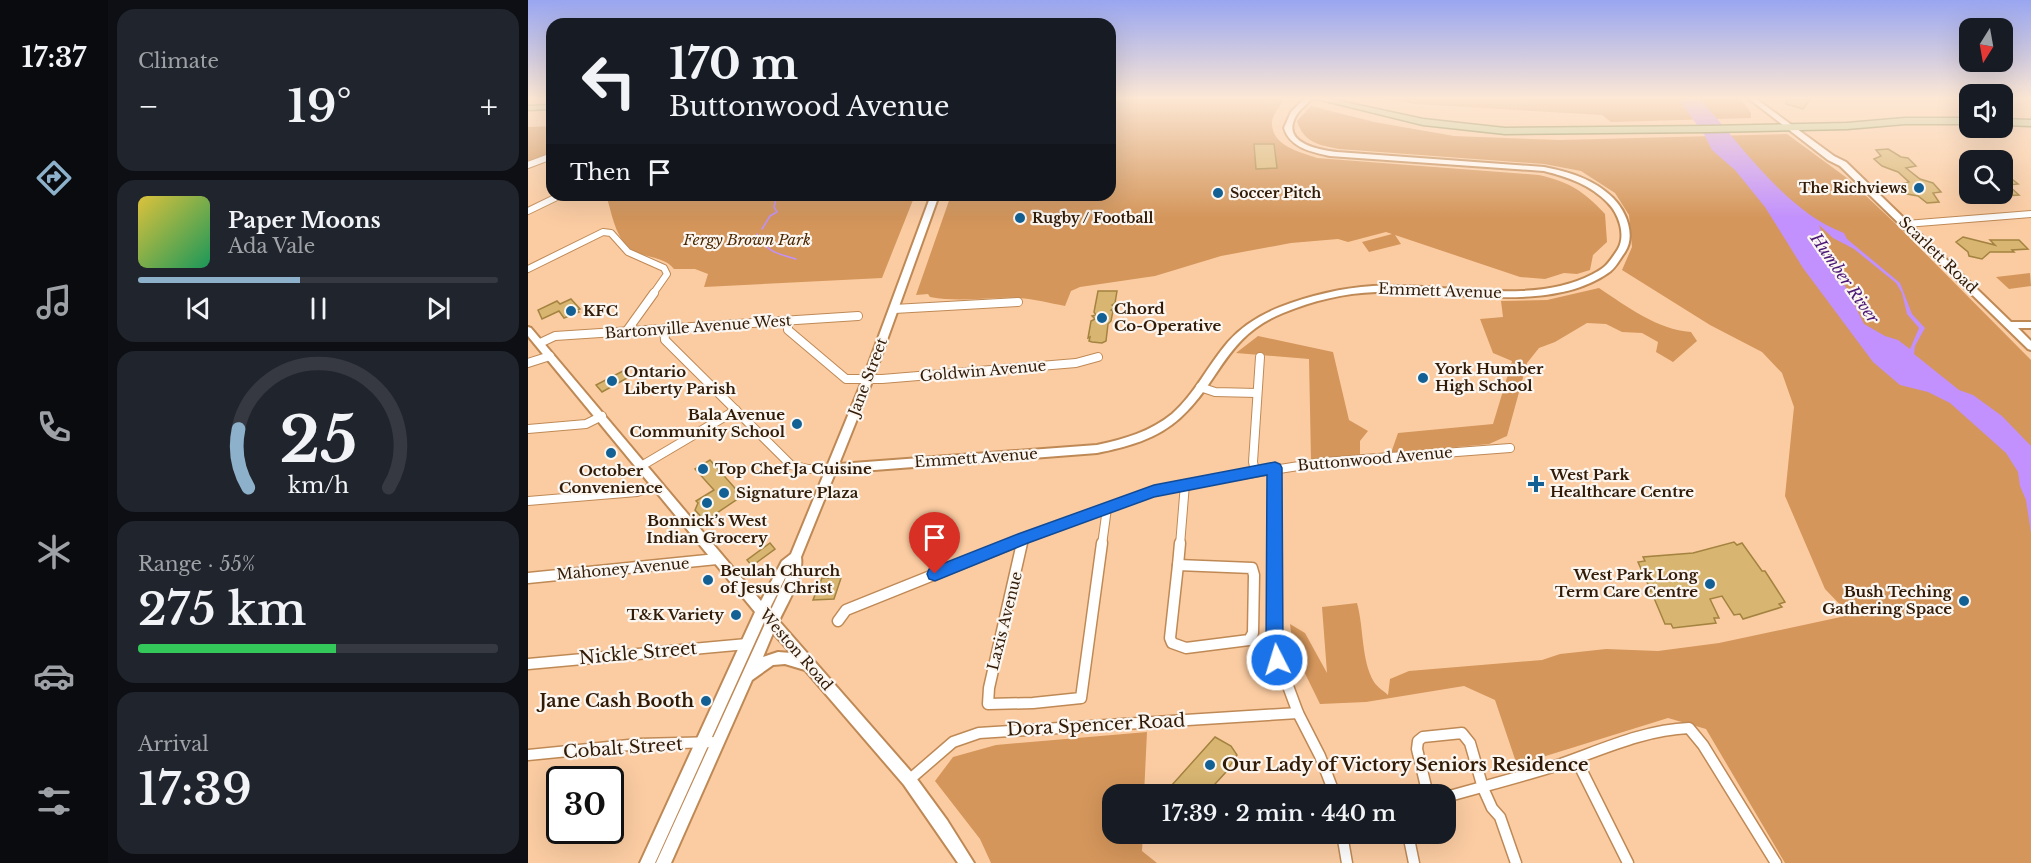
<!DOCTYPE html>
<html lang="en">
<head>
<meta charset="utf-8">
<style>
	body { margin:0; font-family:"Libre Baskerville",serif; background:#20242c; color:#f1f3f6; height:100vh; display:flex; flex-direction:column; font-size:22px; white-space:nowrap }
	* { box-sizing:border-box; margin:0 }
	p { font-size:20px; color:#9ea1a6 }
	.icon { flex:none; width:33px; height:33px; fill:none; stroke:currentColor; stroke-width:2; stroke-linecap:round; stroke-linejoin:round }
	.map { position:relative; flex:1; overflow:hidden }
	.side { display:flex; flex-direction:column; gap:9px; padding:9px; background:#0d0f14; width:420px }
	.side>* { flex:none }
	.hud { position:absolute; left:18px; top:18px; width:570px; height:183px; border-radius:18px; box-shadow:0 6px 24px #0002; background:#171b24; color:#f1f3f6; overflow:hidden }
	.needle { width:39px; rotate:191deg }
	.controls { position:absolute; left:1431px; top:18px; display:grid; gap:12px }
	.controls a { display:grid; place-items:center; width:54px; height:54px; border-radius:12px; background:#171b24; box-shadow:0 6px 24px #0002; font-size:30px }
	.speed { position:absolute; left:18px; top:766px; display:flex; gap:12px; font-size:30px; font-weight:700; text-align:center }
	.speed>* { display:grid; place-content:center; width:78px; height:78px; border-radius:50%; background:#171b24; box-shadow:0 6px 24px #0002; line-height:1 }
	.speed .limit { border:3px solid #111; border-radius:9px; background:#fff; color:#111 }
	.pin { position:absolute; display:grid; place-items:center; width:51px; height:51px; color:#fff; margin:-62px -26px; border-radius:50% 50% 50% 0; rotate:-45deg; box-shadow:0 0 6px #0007 }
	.pin .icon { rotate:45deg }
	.me { position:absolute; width:66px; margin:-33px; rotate:355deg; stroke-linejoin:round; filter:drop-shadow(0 0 4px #0008) }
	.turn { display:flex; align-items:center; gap:21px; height:126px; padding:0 24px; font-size:27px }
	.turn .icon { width:78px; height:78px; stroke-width:2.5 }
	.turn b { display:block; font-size:42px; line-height:51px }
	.then { display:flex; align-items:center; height:57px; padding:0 24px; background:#0003; gap:12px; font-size:22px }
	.big { font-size:45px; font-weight:600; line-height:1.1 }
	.side .tile { flex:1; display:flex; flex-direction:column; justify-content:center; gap:9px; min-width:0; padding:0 21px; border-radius:18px; background:#20242c }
	.side .dial { align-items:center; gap:0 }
	.dial svg { height:156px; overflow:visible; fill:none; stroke:#363941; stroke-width:7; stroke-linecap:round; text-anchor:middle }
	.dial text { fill:#f1f3f6; stroke:none }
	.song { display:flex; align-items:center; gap:18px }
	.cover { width:72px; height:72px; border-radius:9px; background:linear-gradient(135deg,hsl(50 70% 55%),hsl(150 70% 35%)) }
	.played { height:6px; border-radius:3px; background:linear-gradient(90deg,#8db1ca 45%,#363941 45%) }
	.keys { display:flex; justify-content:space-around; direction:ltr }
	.heat { display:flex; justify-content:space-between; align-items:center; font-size:33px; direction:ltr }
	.charge { height:9px; border-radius:4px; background:linear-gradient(90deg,#34c759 55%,#363941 0) }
	.trip { position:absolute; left:574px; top:784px; width:354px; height:60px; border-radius:18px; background:#171b24; box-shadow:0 6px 24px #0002; font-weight:600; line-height:60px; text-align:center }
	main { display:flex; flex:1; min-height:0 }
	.tabs { display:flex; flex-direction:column; width:108px; justify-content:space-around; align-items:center; background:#090b0e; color:#9ea1a6 }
	.tabs .icon { width:42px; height:42px }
	.tabs .on { color:#8db1ca }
	.tabs b { font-size:27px; color:#f1f3f6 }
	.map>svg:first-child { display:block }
	.green { fill:#d4965b }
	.water { fill:#c291fd; fill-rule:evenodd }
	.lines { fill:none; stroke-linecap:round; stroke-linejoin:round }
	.stream { stroke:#c291fd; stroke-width:1.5 }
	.building { fill:#d8b672; stroke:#a3833f; stroke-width:1.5 }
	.street-far2-casing { stroke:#bf8955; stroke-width:8 }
	.street-far1-casing { stroke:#bf8955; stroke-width:10 }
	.street-casing { stroke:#bf8955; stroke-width:13 }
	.secondary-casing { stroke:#bf8955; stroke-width:4 }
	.primary-casing { stroke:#6f7939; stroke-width:3 }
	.street-far2 { stroke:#fff; stroke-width:6 }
	.street-far1 { stroke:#fff; stroke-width:8 }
	.street { stroke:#fff; stroke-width:10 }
	.secondary { fill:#fff; fill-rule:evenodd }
	.primary { fill:#bccd98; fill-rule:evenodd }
	.route { fill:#1a73e8; stroke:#114b97; stroke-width:1.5 }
	.poi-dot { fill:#136194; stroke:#fcf6f1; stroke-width:2 }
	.labels { text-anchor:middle; stroke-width:4.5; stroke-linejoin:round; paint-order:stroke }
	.far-poi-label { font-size:14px; font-weight:bold; fill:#311b06; stroke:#fcf6f1; text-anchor:start }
	.park-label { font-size:15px; font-style:italic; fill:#4c2800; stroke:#fcf6f1 }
	.street-label { font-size:15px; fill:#311b06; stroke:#fcf6f1 }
	.poi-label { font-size:15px; font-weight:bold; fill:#311b06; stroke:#fcf6f1; text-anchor:start }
	.water-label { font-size:16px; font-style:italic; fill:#4b1776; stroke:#fcf6f1 }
	.near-street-label { font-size:18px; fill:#311b06; stroke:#fcf6f1 }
	.near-poi-label { font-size:18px; font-weight:bold; fill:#311b06; stroke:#fcf6f1; text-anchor:end }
</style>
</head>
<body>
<main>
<nav class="tabs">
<b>17:37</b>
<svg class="icon on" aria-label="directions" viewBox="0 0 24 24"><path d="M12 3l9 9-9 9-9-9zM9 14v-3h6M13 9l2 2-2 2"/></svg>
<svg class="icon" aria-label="music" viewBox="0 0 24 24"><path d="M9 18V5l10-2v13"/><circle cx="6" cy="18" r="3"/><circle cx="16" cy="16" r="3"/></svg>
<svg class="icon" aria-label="phone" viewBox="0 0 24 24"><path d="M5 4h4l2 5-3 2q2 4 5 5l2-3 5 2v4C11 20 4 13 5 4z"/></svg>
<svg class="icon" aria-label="climate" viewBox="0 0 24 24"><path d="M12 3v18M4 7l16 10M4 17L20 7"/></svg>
<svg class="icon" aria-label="car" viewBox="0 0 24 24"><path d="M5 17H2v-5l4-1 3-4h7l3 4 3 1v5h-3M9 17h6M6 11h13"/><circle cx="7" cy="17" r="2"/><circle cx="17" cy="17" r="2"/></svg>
<svg class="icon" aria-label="filters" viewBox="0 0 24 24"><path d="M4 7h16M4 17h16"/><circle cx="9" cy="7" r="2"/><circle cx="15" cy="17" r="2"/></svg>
</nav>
<section class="side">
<div class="tile"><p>Climate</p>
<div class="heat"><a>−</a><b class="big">19°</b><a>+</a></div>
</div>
<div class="tile">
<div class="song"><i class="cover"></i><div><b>Paper Moons</b><p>Ada Vale</p></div></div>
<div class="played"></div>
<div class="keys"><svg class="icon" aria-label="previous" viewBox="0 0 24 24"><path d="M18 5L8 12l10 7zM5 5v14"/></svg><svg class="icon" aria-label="pause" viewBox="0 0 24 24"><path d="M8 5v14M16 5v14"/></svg><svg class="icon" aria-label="next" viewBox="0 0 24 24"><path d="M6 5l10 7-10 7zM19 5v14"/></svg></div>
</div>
<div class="tile dial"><svg viewBox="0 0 100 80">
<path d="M14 69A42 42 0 1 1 86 69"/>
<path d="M14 69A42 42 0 0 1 9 39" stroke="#8db1ca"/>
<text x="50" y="56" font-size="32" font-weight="700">25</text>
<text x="50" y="72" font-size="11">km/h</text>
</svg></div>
<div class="tile"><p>Range · 55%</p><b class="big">275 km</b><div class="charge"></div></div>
<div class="tile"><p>Arrival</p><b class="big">17:39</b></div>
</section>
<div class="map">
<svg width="1503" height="863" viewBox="0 0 1503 863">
	<rect width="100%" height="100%" fill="#fbcca2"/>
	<g class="green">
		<path d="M582,98H747L755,100C752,106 745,115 744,121C742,146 772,152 789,158L1011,175C1041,182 1056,191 1077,214L1079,242L1065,255L1062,270L1049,274L1036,273L1017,279L992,277L867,235L873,244L841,252L834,242L864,234L858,232L820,242L810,239L763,243L693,256L627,276L552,287L543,291L537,306C522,303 506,299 491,298C460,296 435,303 402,297L400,294L388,295L423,195H582Z"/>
		<polygon points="855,98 1212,98 1223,113 1223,118 1083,122 1074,115 887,104"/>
		<path d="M783,106L846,122L926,136L1032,140L1259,134L1319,178L1369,225L1503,360V863H1257L1178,729L1140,718L989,765L967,700L936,686L838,702L792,704L765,649L762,624L777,633L799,673L794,607L829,603C836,628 833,660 846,682C849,687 856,691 860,695L862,679L881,671L1014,660L1032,654L1078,649L1130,651L1191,643L1322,615L1297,589L1257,496L1266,407L1254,373L1234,352L1182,325L1094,270L1104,247L1101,215L1087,193L1053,171L1016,164L811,149C791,145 776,143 769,121Z"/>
		<polygon points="24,126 24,155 0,163 0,127"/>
		<path d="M78,195H387L354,278L176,287L180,274L167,269H146C137,256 112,258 100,247C86,233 84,213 78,195Z"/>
		<polygon points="1502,273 1503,286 1481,289 1468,277"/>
		<path d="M1071,288C1098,306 1130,330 1163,332L1169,341L1145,362L1128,352L1130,342L1114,333L1094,332L1078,324L1059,323L1027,342L1011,348L999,363L979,436L961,444L863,453L870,433L965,424L984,361L965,353L952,319L975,317L973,301L1019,300Z"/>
		<polygon points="730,336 805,352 821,420 840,431 832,441 832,455 783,460 781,359 708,353"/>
		<polygon points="619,732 616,795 585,795 585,834 615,834 614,851 629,863 463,863 452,839 407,781 425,757 468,745"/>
	</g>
	<path class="water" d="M1150,98H1171C1212,143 1257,211 1316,233L1319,239L1372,283L1384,314L1397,328L1387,346L1386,354L1431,390L1445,395L1474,416L1503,446V533L1498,500L1492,486L1490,472L1478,453L1422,403L1400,392L1372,385L1345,362L1275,268L1237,207L1207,170L1184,150L1177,136ZM1291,225L1305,238L1326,249L1368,283L1374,293L1379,314L1391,328L1382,349L1370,340L1357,336L1336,324L1316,284L1312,272L1303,257Z"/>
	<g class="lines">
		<g class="stream">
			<polyline points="234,229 242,216 249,212 246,207 249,195"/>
			<path d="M229,234C237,251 250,254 268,259"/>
		</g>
	</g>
	<g class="building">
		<polygon points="1259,98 1283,98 1275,109 1258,104"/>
		<polygon points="726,144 746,144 749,168 728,169"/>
		<polygon points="1360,149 1373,157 1380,158 1388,166 1378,168 1392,179 1405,183 1413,192 1405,193 1411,202 1399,203 1390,196 1379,194 1370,185 1381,182 1370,172 1354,166 1346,159 1353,156 1348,150"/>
		<polygon points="1474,176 1480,176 1490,184 1480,185 1491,195 1474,196"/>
		<polygon points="1435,237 1467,245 1462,240 1491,240 1500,249 1484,250 1486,252 1462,252 1454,259 1441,256 1440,252 1428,242"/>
		<polygon points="570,291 589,291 587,303 584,305 587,307 583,310 585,311 583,321 580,324 578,341 574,343 564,342 561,341 562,337 560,338 563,321 567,319 564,316 568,315 566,312"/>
		<polygon points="43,299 52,309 49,310 51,312 36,318 31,311 14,319 10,310 29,301 32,304"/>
		<polygon points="95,371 101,377 74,392 68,385"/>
		<polygon points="182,460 214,496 177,521 167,510 170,503 168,501 186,490 167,469"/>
		<polygon points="1206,542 1209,545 1214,543 1234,571 1237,571 1257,602 1251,604 1254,607 1215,619 1212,614 1206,615 1194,596 1182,599 1191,618 1186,618 1188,623 1145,628 1143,624 1137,624 1126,598 1123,598 1120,592 1123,591 1110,562 1117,561 1115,557 1165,553"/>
		<polygon points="242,543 247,549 224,566 219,560"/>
		<polygon points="294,578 313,578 306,599 285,600"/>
		<polygon points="687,737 703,746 709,755 698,772 677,795 635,795"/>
	</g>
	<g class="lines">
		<defs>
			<g id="street-far2">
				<polyline points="0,165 24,156"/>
				<polyline points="0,211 33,195"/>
				<polyline points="1378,224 1503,214"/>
				<polyline points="0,269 75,232 83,233 100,252 136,268 139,274 125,294"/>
			</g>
			<g id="street-far1">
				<polyline points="366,309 490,302"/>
				<polyline points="260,320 260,330 318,379 354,379 548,363 570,357"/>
				<polyline points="136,329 137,340 263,465 280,469 303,469"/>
				<polyline points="98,332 126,293"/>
				<polyline points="12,343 27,336 330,316"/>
				<polyline points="0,363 22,356"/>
				<polyline points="672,387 687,392 729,393"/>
				<polyline points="0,429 58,424 74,416"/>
				<polyline points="115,465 208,410"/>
				<polyline points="747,468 747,545"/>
				<polyline points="727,471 725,462 732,357"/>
				<polyline points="0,501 109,492 130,485"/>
				<polyline points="481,545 626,491 657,484 796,462 982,448"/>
				<polyline points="494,545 495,539"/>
				<polyline points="574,545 579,508"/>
				<polyline points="652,545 657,484"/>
			</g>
			<g id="street">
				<polyline points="494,543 461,688 460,704 505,703 553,698 574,543"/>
				<polyline points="747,543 747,651 770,713 792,756 807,795"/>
				<polygon points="650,565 724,568 726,575 725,633 721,640 658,648 644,643 642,638"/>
				<polyline points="650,565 652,543"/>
				<polyline points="0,578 189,559"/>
				<polyline points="310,621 318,610 485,543"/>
				<polyline points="0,664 219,644"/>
				<polyline points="0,755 111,744 190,742"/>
				<polyline points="1048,759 1100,863"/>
				<polyline points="381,780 425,742 451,733 770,713"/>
				<polyline points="900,795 889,749 890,741 895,737 934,733 942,743 955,788 964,808 972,817 988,863"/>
				<path d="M918,797C953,787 989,778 1024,767C1069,752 1113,730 1161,728L1175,745L1248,863"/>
				<polyline points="814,834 819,863"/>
				<polyline points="880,834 886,863"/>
			</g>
			<g id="secondary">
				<path d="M777,98H785C778,105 769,111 766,120C756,144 793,150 809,152L1016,167C1041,172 1066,179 1085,198C1098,211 1108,235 1097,252C1092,259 1087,269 1080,273C1020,315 917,289 848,292C816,293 784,301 755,313C696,337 693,381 652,418C629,439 599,447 569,453L307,473L273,557C276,577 259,603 251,621L386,775L419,820L446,863H430L376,785L277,670L257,664L245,665L224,680L143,863H128L237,624L236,622L127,863H112L227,612L0,336V327L3,328L233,601L254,561L263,554L335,379L403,195H411L345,379L311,464L569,445C596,439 622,432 644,414C667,394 680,365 700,342C714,326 732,315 752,307C781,296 813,288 845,286C913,282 1003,307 1065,274C1068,272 1073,270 1076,267C1081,263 1086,255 1090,249C1098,235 1091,214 1080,203C1063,185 1040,177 1016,171L802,156C784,152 762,148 756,128L763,112ZM258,576L257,580L242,612L241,610ZM245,633L263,653L250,652L235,657Z"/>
				<polygon points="1220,98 1227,98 1306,156 1318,162 1483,322 1503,322 1503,328 1490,328 1503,341 1503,350 1500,349 1312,166 1300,160"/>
			</g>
			<g id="primary">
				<polygon points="785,98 798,98 895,119 977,128 1181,126 1319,123 1377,118 1442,118 1442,124 1377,124 1319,129 1181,132 977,134 895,125"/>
				<polygon points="24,105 24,109 0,110 0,106"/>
				<polygon points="1474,119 1503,120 1503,126 1474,125"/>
			</g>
		</defs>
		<use href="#street-far2" class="street-far2-casing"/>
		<use href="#street-far1" class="street-far1-casing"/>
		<use href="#street" class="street-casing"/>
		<use href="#secondary" class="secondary-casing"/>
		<use href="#primary" class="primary-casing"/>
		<use href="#street-far2" class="street-far2"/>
		<use href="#street-far1" class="street-far1"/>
		<use href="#street" class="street"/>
		<use href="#secondary" class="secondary"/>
		<use href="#primary" class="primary"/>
	</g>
	<linearGradient id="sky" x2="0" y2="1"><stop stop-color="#99a6f0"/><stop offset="0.45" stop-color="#fde8d5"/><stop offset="1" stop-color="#fde8d5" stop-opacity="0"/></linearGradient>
	<rect width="1503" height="218" fill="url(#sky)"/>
	<polygon class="route" points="747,462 752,464 754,468 755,651 758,660 755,666 749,668 743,666 738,651 739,475 626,497 500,543 407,581 401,579 399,574 401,569 490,534 626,485"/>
	<g class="poi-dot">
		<circle cx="1391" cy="188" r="6"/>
		<circle cx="690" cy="193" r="6"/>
		<circle cx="492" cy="218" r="6"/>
		<circle cx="43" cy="311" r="6"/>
		<circle cx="574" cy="318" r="6"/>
		<circle cx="895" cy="378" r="6"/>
		<circle cx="84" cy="381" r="6"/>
		<circle cx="269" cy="424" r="6"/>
		<circle cx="83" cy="453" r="6"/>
		<circle cx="175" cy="469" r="6"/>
		<path d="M1005 475h6v6h6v6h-6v6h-6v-6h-6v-6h6z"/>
		<circle cx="196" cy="493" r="6"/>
		<circle cx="179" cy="503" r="6"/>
		<circle cx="180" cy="580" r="6"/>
		<circle cx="1182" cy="584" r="6"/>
		<circle cx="1436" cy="601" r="6"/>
		<circle cx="208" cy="615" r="6"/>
		<circle cx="178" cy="701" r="6"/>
		<circle cx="682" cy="765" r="6"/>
	</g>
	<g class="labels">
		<g class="far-poi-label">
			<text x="1379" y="193" text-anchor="end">The Richviews</text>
			<text x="702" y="198">Soccer Pitch</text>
			<text x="504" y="223">Rugby / Football</text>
		</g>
		<g class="park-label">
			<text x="219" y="245">Fergy Brown Park</text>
		</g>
		<g class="street-label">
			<text transform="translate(1410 255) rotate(44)" y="5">Scarlett Road</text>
			<text transform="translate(912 291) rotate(2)" y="5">Emmett Avenue</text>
			<text transform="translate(170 327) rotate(-4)" y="5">Bartonville Avenue West</text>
			<text transform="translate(455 371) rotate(-5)" y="5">Goldwin Avenue</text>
			<text transform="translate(340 377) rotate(-69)" y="5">Jane Street</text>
			<text transform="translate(448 458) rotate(-4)" y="5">Emmett Avenue</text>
			<text transform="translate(847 459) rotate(-5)" y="5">Buttonwood Avenue</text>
			<text transform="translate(95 569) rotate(-5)" y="5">Mahoney Avenue</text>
			<text transform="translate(477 621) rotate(-76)" y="5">Laxis Avenue</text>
			<text transform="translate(268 650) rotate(49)" y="5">Weston Road</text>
		</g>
		<g class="poi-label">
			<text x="586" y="314">Chord<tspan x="586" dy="17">Co-Operative</tspan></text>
			<text x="55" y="316">KFC</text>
			<text x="907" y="374">York Humber<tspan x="907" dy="17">High School</tspan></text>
			<text x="96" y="377">Ontario<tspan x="96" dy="17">Liberty Parish</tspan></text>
			<text x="257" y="420" text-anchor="end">Bala Avenue<tspan x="257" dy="17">Community School</tspan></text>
			<text x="187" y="474">Top Chef Ja Cuisine</text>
			<text x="83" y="476" text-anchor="middle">October<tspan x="83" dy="17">Convenience</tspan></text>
			<text x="1022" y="480">West Park<tspan x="1022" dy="17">Healthcare Centre</tspan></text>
			<text x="208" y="498">Signature Plaza</text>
			<text x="179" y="526" text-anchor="middle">Bonnick’s West<tspan x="179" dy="17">Indian Grocery</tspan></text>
			<text x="192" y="576">Beulah Church<tspan x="192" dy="17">of Jesus Christ</tspan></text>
			<text x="1170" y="580" text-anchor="end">West Park Long<tspan x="1170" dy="17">Term Care Centre</tspan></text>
			<text x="1424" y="597" text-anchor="end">Bush Teching<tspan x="1424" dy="17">Gathering Space</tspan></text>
			<text x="196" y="620" text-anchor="end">T&amp;K Variety</text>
		</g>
		<g class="water-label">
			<text transform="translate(1317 278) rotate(55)" y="6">Humber River</text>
		</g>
		<g class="near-street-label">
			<text transform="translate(110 653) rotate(-5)" y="6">Nickle Street</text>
			<text transform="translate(568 725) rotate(-3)" y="6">Dora Spencer Road</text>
			<text transform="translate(95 748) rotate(-4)" y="6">Cobalt Street</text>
		</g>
		<g class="near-poi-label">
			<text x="166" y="707">Jane Cash Booth</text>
			<text x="694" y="771" text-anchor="start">Our Lady of Victory Seniors Residence</text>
		</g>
	</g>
</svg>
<div class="controls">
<a><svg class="needle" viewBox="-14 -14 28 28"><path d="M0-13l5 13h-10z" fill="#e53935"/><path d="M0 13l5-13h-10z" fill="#9ea1a6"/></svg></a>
<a><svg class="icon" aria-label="sound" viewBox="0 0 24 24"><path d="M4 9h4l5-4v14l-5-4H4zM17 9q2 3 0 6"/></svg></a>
<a><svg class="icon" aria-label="search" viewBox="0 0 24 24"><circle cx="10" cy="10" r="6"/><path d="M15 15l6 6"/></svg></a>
</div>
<div class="speed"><div class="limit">30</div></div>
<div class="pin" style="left:407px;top:574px;background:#d93025"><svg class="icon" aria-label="arrive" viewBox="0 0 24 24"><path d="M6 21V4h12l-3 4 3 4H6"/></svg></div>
<svg class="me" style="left:749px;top:660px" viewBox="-20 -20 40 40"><circle r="17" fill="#1a73e8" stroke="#fff" stroke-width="3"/><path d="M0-11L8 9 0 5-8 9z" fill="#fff"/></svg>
<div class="trip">17:39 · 2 min · 440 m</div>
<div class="hud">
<div class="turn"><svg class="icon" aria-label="left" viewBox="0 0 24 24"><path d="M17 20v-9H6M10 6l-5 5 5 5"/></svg><div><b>170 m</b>Buttonwood Avenue</div></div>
<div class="then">Then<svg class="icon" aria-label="arrive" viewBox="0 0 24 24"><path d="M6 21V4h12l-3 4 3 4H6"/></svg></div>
</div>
</div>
</main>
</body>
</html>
